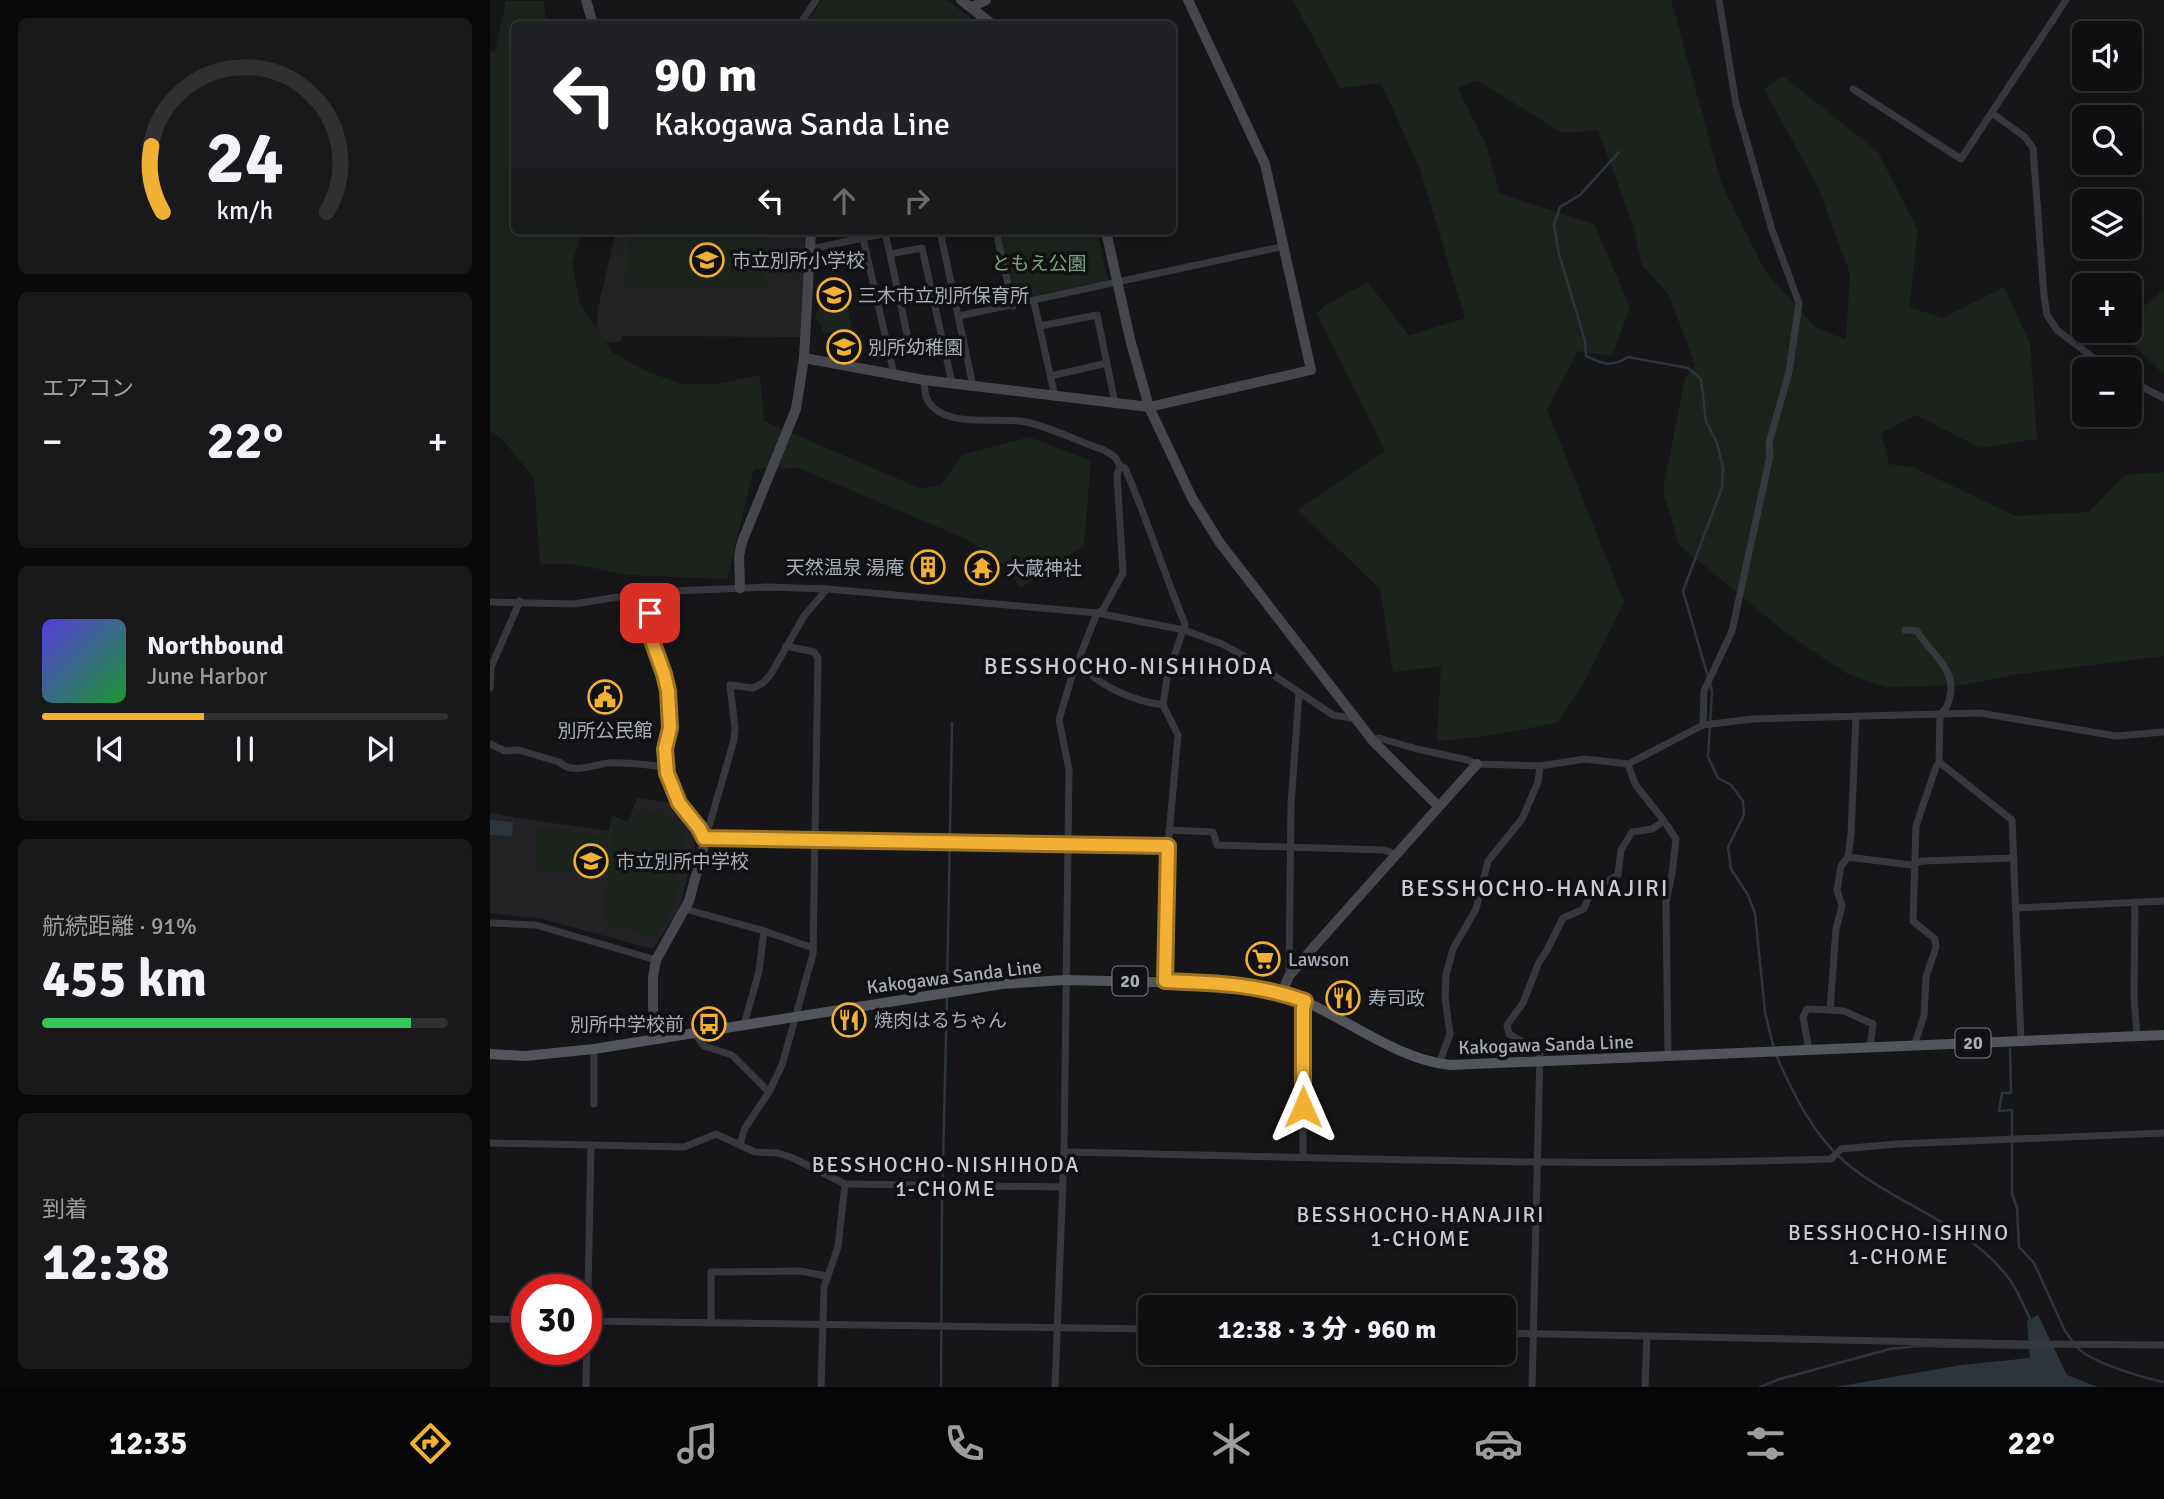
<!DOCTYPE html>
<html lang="ja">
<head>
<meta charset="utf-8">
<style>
	body { margin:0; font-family:Signika,"Noto Sans JP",sans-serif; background:#19191b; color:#f1f3f6; height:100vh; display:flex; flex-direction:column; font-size:26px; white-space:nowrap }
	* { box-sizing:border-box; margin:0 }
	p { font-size:23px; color:#9c9d9f }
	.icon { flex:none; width:38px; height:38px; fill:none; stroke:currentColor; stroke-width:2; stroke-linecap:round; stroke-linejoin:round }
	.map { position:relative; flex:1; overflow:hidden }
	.details { display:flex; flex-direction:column; gap:18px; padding:18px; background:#09090a; width:490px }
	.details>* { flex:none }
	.guide { position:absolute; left:21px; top:21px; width:665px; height:214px; border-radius:10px; box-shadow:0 4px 18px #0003,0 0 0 2px #303032; background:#202124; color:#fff; overflow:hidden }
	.buttons { position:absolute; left:1582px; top:21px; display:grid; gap:14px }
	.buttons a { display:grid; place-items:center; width:70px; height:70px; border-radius:10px; background:#101012; box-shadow:0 4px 18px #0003,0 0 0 2px #303032; font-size:35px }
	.speed { position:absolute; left:21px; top:1274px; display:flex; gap:14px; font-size:35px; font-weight:700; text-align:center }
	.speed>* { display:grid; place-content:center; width:91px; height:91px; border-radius:50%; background:#101012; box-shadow:0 4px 18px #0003,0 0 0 2px #303032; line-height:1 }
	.speed .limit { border:10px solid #d22; background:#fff; color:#111 }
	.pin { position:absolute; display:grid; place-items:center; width:60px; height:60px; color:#fff; margin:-30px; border-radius:14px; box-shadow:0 4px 10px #0006 }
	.me { position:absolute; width:77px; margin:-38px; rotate:0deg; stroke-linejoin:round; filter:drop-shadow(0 0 5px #0008) }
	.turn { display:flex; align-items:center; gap:24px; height:147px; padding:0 28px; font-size:32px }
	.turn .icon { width:91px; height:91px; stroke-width:2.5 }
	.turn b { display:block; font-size:49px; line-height:60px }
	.lanes { display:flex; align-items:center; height:66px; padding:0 28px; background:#0003; justify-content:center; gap:35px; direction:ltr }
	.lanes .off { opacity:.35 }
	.big { font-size:52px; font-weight:800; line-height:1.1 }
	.details .widget { flex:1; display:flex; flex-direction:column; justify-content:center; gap:10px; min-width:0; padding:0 24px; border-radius:10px; background:#19191b }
	.details .dial { align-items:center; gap:0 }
	.dial svg { height:182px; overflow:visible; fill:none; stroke:#303032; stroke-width:7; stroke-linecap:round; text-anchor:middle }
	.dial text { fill:#f1f3f6; stroke:none }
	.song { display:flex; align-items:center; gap:21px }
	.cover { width:84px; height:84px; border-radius:10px; background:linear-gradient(135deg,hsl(250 70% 55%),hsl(130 70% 35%)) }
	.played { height:7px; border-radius:4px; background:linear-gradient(90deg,#f2b134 40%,#303032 40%) }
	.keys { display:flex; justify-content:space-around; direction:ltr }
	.heat { display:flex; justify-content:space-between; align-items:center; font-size:38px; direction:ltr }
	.charge { height:10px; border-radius:5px; background:linear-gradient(90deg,#34c759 91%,#303032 0) }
	.trip { position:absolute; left:648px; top:1295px; width:378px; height:70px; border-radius:10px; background:#101012; box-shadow:0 4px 18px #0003,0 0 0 2px #303032; font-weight:800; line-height:70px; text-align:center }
	.dock { display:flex; height:112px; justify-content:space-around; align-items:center; background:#060607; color:#9c9d9f }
	.dock .icon { width:49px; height:49px }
	.dock .selected { color:#f2b134 }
	.dock b { font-size:32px; color:#f1f3f6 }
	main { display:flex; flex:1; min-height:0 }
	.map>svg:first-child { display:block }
	.built { fill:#222225 }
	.green { fill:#1c231d }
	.water { fill:#2c353c }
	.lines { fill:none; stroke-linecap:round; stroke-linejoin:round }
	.stream { stroke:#2c353c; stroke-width:2.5 }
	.street { stroke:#37383d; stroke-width:7 }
	.secondary { stroke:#45474d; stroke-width:10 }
	.primary { stroke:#53555c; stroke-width:10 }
	.route-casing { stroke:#9d7322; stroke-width:18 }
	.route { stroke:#f2b134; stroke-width:12 }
	.labels { text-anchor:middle; stroke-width:7; stroke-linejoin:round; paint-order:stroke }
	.shield { fill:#111113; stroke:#7b7e86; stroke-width:2 }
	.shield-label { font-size:18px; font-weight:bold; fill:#a8adb8 }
	.poi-label { font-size:19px; fill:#a8adb8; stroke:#111113; text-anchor:start }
	.park-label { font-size:19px; fill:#7fa381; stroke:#111113 }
	.street-label { font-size:19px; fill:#a8adb8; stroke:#111113 }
	.neighbourhood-label { font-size:21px; letter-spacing:2px; fill:#c9ccd4; stroke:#111113 }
	.quarter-label { font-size:23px; letter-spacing:2px; fill:#c9ccd4; stroke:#111113 }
</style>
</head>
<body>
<main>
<section class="details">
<div class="widget dial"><svg viewBox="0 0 100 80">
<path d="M14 69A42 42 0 1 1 86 69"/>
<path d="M14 69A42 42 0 0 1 9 40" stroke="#f2b134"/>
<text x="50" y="56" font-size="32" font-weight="700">24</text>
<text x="50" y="72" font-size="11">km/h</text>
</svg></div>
<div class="widget"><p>エアコン</p>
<div class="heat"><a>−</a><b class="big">22°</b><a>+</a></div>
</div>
<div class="widget">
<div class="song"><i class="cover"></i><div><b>Northbound</b><p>June Harbor</p></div></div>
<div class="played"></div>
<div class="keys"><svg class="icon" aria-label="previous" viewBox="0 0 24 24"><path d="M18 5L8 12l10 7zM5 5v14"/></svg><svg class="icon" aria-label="pause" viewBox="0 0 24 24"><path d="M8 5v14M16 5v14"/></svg><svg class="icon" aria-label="next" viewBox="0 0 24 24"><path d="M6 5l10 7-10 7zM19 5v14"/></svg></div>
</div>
<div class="widget"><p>航続距離 · 91%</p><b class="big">455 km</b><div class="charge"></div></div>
<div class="widget"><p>到着</p><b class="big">12:38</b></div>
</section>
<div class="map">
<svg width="1674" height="1387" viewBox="0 0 1674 1387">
	<rect width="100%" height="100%" fill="#161618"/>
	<g class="built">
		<polygon points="126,231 315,231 312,337 132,336 130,342 108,342 107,312"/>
		<polygon points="147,798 182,803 203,832 205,848 189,909 163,949 52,919 0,913 0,812 27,818 119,831 122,816 138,822"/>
	</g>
	<g class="green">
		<polygon points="332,0 456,0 489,24 316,24"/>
		<polygon points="803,0 1181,0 1231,182 1275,271 1325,327 1356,340 1360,274 1329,189 1274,89 1293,76 1388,152 1428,231 1419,307 1453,318 1514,287 1540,343 1547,439 1490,448 1426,415 1391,433 1399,464 1425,468 1525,516 1599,512 1635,475 1674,472 1674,656 1529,674 1473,685 1396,687 1356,673 1300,636 1189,545 1173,490 1195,379 1205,365 1179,295 1152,265 1143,225 1108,130 1072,133 987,80 968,88 996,145 1010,194 1104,224 1140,307 1122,356 1088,351 1057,410 1134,602 1091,688 1067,723 990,737 947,741 951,666 903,672 890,589 808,510 895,451 827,314 834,306 878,282 919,336 975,318 930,169 891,83 850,88"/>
		<polygon points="16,1 54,1 56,24 24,24 24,231 93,231 82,263 90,304 123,353 158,372 192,384 228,384 270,375 274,421 429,488 450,486 472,455 539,437 601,461 594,545 531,588 508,558 476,539 309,468 264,469 237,579 139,575 82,564 50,564 44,478 13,440 0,430 0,51 5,52"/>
		<polygon points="140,231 277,231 275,286 136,286"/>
		<polygon points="509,231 607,231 618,281 526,299"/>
		<polygon points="1674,290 1674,374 1627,331 1640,331 1640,316"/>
		<polygon points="357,304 363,336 332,333 332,325 326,320 327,308"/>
		<polygon points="147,809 175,815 194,828 186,899 167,937 121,924 113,916 124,818 141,827"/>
		<polygon points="46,827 82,830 82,834 115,836 113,871 94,874 44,870"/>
	</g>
	<g class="water">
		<polygon points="0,820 23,822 22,836 0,835"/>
		<polygon points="1548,1315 1577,1375 1608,1387 1345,1387 1471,1365 1540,1358 1537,1321"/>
	</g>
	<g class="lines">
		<g class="stream">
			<path d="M1129,152L1090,195L1070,207L1064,225L1069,254L1095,341L1096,356C1113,364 1121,368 1138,357L1198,368L1211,379L1216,421L1227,443L1233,468L1232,488L1193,591L1218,677"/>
			<polyline points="1220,683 1222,692 1218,757 1228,778 1241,785 1253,801 1254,815 1238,847 1241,869 1258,895 1265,913 1275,1012 1284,1049"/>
			<polyline points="457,990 462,723"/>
			<polyline points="1520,1049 1521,1093 1512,1093 1509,1111 1522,1110 1522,1194 1527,1208 1529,1247 1544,1263 1575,1331 1583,1342"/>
			<path d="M1286,1055C1303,1093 1323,1135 1355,1162C1403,1203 1470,1221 1512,1270C1525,1284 1533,1304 1541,1321"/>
			<path d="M1587,1347C1599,1362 1654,1378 1674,1382"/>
			<polyline points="451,1387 452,1203 457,996"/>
			<polyline points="1270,1387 1290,1379 1400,1349 1427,1346 1542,1348"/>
		</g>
		<g class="street">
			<polyline points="310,24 326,0"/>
			<polyline points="1363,89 1471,159 1576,0"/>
			<polyline points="1502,113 1535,137 1543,148 1554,296 1557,315 1567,330 1618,369"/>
			<polyline points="450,231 483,386"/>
			<polyline points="506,231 523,306"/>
			<polyline points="395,233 400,254 432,248 462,383"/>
			<polyline points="373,238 404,374"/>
			<polyline points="321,249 406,231"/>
			<polyline points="400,254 421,353 453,346"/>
			<polyline points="544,302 565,397"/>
			<polyline points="469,316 795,246"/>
			<polyline points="550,326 607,315 625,403"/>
			<polyline points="561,376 617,363"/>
			<path d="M434,380C435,386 434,396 438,401C456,430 509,416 536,422C560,427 590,442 614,450L625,457L630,466L627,475L633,573L613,610L607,613L581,679L569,720L579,770L578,844L574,1152L565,1387"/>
			<polyline points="1640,381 1674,398"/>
			<path d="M630,466L635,468C657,519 674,573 695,624L677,678L673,705L688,735L678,846L675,981"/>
			<polyline points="337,589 314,616 281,674 273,683 263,688 240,685 245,728 244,740 220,823 213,838 678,846"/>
			<polyline points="0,602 84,604 160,592 278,587 337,589 607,613 694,630 732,644 758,658 843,715 866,719"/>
			<path d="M1415,630L1427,631C1441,654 1469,671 1459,700C1457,707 1456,710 1450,714L1449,762L1522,820L1531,1041"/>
			<path d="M588,662C608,686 643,701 673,705"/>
			<polyline points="0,688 1,667 30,601"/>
			<polyline points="1213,725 1214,691 1242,631 1280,456 1279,443 1299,372 1309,303 1282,230 1246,104 1229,0"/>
			<polyline points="883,741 889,738 927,749 978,760 987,764 1050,766 1095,759 1138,764 1213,725 1263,719 1490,713 1626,736 1674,732"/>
			<path d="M0,744L15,751L29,750L69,762C84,775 101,765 118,763C136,762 157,765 175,767"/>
			<polyline points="1174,821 1186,839 1182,874 1176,902 1178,1057"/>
			<polyline points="679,830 723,832 727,845 894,850 906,854"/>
			<polyline points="1358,857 1421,865 1432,861 1524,858"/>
			<polyline points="1645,902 1644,996 1647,1036"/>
			<polyline points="1526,908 1674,901"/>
			<polyline points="195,909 274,931 323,948"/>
			<polyline points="0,923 46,925 166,960"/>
			<polyline points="799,976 801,805 809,693"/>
			<polyline points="1340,1010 1354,1011 1383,1024 1380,1047"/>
			<polyline points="254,1025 269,971 274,931"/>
			<polyline points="204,1033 214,1046 242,1055 279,1092"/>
			<polyline points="1424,1046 1434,1016 1436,977 1446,947 1445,939 1423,921 1426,826 1446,767 1449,762"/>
			<polyline points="1319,1050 1313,1017 1317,1009 1340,1010 1346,929 1352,906 1347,890 1351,866 1358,857 1361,835 1366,716"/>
			<polyline points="949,1064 960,1034 955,997 956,975 963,949 986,909 998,861 1032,819 1048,782 1050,766"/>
			<polyline points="104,1104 104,1049"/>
			<polyline points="0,1143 194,1147 226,1134 265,1152 288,1153 303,1158 355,1184 573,1187"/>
			<polyline points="250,1144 255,1128 279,1092 292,1065 323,954 328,658 324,652 296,646"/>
			<path d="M574,1152C829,1157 1086,1168 1341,1159L1351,1149L1407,1144L1674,1133"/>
			<polyline points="813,1156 813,1008 815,1001"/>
			<polyline points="0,1319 37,1320"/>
			<polyline points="96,1321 660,1329"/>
			<polyline points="221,1323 221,1272 310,1271 336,1276"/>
			<polyline points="1013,1333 1539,1344 1674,1345"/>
			<polyline points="96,1387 101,1145"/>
			<polyline points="331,1387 334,1287 348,1247 355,1184"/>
			<polyline points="1042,1387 1050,1052 1019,1034 1017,1025 1033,1003 1049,962 1056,952 1073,918 1094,909 1101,891 1128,875 1131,850 1142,832 1162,829 1174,821 1145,784 1138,764"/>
			<polyline points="1155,1387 1157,1336"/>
		</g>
		<g class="secondary">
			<polyline points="96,0 103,24"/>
			<polyline points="471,0 502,24"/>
			<polyline points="482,7 496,0"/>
			<polyline points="616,231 640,339 659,407 702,498 730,543 883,741 948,806"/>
			<polyline points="314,358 434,380 659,407 821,370 775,164 698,0"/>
			<polyline points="250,588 249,556 252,542 306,409 314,358 321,231"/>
			<polyline points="160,592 160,635 174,674 178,691 180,728 175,749 177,773 189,803 209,828 214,845 199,901 166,960 163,977 163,1005 164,1027 168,1039"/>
			<polyline points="792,993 799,976 822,949 987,764"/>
		</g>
		<path class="primary" d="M0,1054L35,1056L104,1049L512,984L575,980L748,984C771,987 794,992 816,1002C863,1023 908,1059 960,1065L1674,1035"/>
	</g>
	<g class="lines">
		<defs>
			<path id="route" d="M160,613V635L174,674L178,691L180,728L175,749L177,773L189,803L209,828L214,838L678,846L675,981C726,983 767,984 815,1001L813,1008V1107"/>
		</defs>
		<use href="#route" class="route-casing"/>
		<use href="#route" class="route"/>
	</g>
	<defs>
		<symbol id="school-ring" viewBox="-11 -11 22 22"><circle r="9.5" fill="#111113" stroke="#f2b134" stroke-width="1.5"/><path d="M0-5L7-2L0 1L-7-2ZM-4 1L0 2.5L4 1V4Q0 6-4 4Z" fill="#f2b134"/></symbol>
		<symbol id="building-ring" viewBox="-11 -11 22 22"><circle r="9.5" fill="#111113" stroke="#f2b134" stroke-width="1.5"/><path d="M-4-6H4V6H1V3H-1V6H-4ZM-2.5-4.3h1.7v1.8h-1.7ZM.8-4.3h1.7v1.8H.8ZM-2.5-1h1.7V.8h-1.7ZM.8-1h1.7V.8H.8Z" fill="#f2b134"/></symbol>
		<symbol id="temple-ring" viewBox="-11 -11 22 22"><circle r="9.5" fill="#111113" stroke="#f2b134" stroke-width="1.5"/><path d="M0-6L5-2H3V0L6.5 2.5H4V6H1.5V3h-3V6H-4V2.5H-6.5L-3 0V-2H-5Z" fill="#f2b134"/></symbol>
		<symbol id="civic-ring" viewBox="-11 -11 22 22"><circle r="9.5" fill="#111113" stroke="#f2b134" stroke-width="1.5"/><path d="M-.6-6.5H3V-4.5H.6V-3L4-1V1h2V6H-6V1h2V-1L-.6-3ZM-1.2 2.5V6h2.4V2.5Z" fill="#f2b134"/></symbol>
		<symbol id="supermarket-ring" viewBox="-11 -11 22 22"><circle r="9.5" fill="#111113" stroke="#f2b134" stroke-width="1.5"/><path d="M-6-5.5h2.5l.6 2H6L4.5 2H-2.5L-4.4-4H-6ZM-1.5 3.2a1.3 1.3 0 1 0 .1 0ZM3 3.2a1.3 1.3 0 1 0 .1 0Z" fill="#f2b134"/></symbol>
		<symbol id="restaurant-ring" viewBox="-11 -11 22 22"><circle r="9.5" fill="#111113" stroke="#f2b134" stroke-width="1.5"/><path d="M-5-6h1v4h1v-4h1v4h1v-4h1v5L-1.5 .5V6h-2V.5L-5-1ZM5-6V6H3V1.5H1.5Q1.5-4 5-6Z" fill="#f2b134"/></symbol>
		<symbol id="bus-ring" viewBox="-11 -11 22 22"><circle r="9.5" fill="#111113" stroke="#f2b134" stroke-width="1.5"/><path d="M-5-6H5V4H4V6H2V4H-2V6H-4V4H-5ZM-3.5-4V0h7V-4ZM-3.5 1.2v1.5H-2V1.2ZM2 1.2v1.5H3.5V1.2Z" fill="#f2b134"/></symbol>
	</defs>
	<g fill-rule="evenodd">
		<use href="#school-ring" x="198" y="241" width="38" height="38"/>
		<use href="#school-ring" x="325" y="276" width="38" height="38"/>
		<use href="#school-ring" x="335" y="328" width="38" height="38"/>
		<use href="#building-ring" x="419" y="548" width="38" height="38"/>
		<use href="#temple-ring" x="473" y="549" width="38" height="38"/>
		<use href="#civic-ring" x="96" y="678" width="38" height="38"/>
		<use href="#school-ring" x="82" y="842" width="38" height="38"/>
		<use href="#supermarket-ring" x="754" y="940" width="38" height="38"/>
		<use href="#restaurant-ring" x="834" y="979" width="38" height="38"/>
		<use href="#restaurant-ring" x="340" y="1001" width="38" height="38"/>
		<use href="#bus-ring" x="200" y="1005" width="38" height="38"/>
	</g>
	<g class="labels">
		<g class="shield">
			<rect x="622.5" y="966.5" width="35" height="29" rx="5"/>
			<rect x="1465.5" y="1028.5" width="35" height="29" rx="5"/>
		</g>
		<g class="shield-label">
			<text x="640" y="987">20</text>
			<text x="1483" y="1049">20</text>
		</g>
		<g class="poi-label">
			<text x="242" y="267">市立別所小学校</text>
			<text x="368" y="302">三木市立別所保育所</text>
			<text x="378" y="354">別所幼稚園</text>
			<text x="414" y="574" text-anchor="end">天然温泉 湯庵</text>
			<text x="516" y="575">大蔵神社</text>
			<text x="115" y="737" text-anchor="middle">別所公民館</text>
			<text x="126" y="868">市立別所中学校</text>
			<text x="798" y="966">Lawson</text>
			<text x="878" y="1005">寿司政</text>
			<text x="384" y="1027">焼肉はるちゃん</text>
			<text x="194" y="1031" text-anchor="end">別所中学校前</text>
		</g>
		<g class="park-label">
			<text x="549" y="270">ともえ公園</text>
		</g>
		<g class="street-label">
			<text transform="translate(464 976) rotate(-7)" y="7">Kakogawa Sanda Line</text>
			<text transform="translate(1056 1044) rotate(-2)" y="7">Kakogawa Sanda Line</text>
		</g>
		<g class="neighbourhood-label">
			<text x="456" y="1172">BESSHOCHO-NISHIHODA<tspan x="456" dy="24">1-CHOME</tspan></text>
			<text x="931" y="1222">BESSHOCHO-HANAJIRI<tspan x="931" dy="24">1-CHOME</tspan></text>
			<text x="1409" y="1240">BESSHOCHO-ISHINO<tspan x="1409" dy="24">1-CHOME</tspan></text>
		</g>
		<g class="quarter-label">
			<text x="639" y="674">BESSHOCHO-NISHIHODA</text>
			<text x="1045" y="896">BESSHOCHO-HANAJIRI</text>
		</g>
	</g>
</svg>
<div class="buttons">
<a><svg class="icon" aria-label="sound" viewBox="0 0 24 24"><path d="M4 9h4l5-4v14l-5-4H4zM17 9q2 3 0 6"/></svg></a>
<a><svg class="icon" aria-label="search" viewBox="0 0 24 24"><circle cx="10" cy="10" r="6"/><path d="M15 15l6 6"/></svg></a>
<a><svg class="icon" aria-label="layers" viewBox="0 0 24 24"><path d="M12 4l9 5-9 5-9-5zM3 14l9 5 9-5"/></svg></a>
<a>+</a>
<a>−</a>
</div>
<div class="speed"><div class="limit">30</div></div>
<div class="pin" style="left:160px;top:613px;background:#d93025"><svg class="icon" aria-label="arrive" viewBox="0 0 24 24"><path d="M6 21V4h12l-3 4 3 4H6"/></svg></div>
<svg class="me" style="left:813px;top:1107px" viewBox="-20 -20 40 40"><path d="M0-17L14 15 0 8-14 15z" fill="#f2b134" stroke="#fff" stroke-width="4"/></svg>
<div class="trip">12:38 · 3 分 · 960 m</div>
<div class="guide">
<div class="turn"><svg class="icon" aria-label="left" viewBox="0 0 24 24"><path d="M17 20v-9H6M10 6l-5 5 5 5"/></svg><div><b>90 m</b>Kakogawa Sanda Line</div></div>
<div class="lanes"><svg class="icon" aria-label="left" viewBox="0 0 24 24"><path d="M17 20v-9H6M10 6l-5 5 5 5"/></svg><svg class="icon off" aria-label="ahead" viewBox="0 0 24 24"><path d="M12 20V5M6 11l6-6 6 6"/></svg><svg class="icon off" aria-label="right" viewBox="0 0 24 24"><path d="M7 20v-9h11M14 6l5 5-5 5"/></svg></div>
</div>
</div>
</main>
<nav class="dock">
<b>12:35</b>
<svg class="icon selected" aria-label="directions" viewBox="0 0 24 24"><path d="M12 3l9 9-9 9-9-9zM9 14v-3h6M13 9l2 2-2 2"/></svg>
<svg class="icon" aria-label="music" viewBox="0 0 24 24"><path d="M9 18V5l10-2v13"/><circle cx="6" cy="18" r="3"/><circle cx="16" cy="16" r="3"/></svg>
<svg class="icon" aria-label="phone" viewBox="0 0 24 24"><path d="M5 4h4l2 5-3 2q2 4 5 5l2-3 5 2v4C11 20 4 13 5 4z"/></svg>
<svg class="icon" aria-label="climate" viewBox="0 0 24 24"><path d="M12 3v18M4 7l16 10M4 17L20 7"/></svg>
<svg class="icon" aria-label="car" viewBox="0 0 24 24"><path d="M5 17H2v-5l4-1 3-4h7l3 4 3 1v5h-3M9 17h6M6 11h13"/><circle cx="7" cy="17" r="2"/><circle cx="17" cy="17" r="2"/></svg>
<svg class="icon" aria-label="filters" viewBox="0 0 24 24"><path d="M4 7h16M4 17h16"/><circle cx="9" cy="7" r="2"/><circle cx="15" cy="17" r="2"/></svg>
<b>22°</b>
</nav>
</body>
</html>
